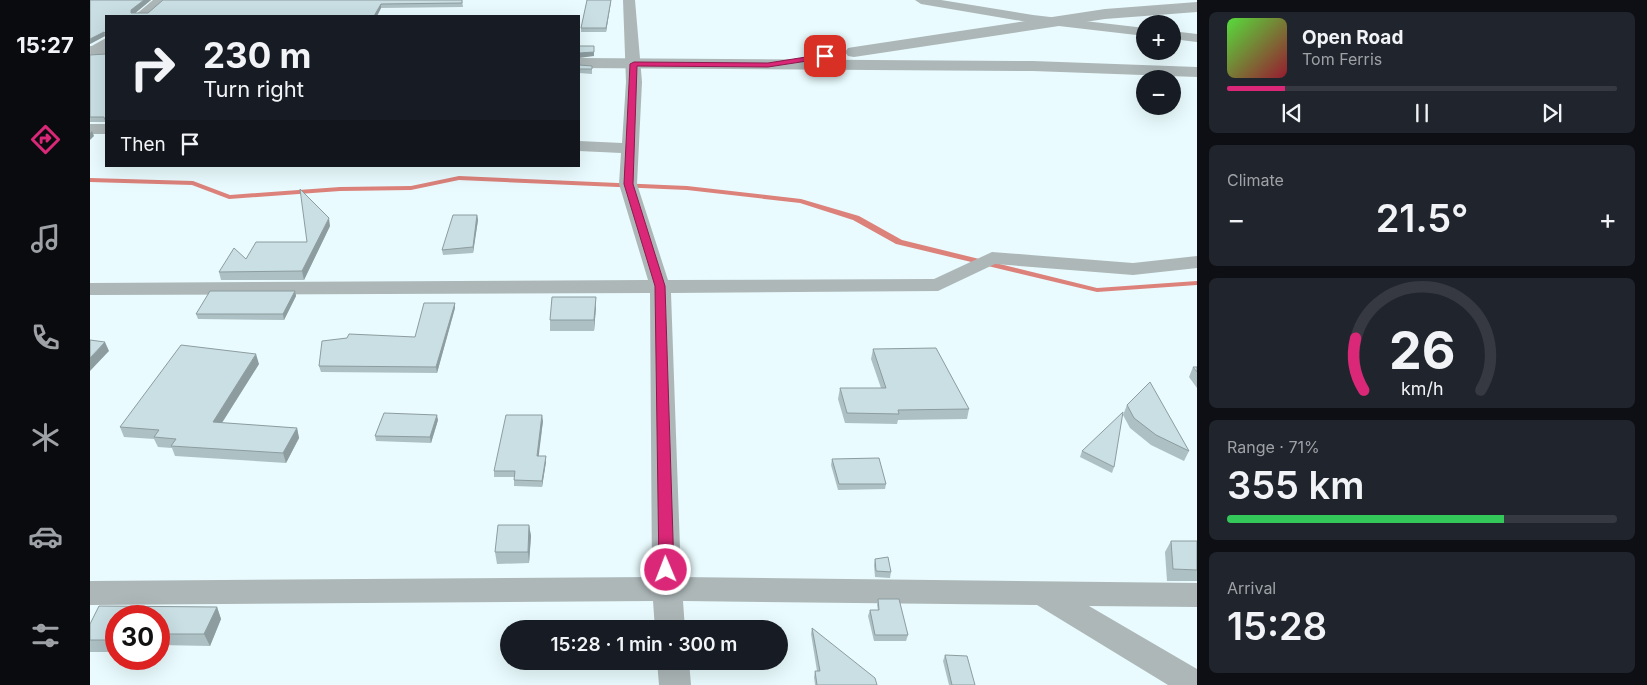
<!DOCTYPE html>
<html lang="en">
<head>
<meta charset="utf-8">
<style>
	body { margin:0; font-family:Inter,sans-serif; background:#20242c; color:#f1f3f6; height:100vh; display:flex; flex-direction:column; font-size:19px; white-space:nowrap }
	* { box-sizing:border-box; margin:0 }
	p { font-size:16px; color:#9ea1a6 }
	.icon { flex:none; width:28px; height:28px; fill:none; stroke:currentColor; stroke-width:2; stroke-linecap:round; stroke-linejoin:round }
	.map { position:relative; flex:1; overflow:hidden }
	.drawer { display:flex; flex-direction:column; gap:12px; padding:12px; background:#0d0f14; width:450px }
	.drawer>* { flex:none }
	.guide { position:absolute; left:15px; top:15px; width:475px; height:152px; border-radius:0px; box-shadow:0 5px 20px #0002; background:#171b24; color:#f1f3f6; overflow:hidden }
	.controls { position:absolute; left:1046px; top:15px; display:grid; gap:10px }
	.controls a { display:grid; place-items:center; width:45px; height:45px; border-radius:50%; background:#171b24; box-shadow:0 5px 20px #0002; font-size:25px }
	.speed { position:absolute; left:15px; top:605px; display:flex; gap:10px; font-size:25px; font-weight:700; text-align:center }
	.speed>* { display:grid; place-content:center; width:65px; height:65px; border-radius:50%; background:#171b24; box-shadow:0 5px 20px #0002; line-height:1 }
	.speed .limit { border:8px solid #d22; background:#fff; color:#111 }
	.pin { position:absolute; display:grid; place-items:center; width:42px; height:42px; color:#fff; margin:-21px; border-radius:10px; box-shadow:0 2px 8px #0006 }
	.me { position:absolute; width:55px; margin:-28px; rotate:359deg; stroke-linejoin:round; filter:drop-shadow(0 0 4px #0008) }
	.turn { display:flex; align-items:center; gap:18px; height:105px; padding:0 15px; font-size:22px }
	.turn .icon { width:65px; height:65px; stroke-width:2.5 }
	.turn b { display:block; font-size:35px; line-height:42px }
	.then { display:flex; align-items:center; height:48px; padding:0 15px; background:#0003; gap:10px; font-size:19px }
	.big { font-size:38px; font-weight:600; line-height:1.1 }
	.drawer .widget { flex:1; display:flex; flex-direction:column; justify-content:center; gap:8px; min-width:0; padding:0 18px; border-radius:8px; background:#20242c }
	.drawer .dial { align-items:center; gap:0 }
	.dial svg { height:130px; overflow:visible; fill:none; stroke:#363941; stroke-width:7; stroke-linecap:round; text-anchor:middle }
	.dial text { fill:#f1f3f6; stroke:none }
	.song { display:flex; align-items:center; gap:15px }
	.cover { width:60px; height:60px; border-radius:8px; background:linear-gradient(135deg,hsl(110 70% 55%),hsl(350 70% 35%)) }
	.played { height:5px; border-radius:2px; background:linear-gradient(90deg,#db2777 15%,#363941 15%) }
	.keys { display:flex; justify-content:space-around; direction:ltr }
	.heat { display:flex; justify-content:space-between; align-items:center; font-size:28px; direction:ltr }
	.charge { height:8px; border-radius:4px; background:linear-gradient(90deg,#34c759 71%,#363941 0) }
	.trip { position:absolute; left:410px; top:620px; width:288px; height:50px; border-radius:25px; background:#171b24; box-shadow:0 5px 20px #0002; font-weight:600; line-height:50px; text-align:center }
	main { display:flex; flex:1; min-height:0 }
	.tabs { display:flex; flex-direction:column; width:90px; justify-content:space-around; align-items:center; background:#090b0e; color:#9ea1a6 }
	.tabs .icon { width:35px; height:35px }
	.tabs .on { color:#db2777 }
	.tabs b { font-size:22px; color:#f1f3f6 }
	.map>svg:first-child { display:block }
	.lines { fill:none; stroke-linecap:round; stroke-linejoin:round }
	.stream { fill:#dc827b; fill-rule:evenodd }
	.minor { fill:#adb7b8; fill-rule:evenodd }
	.tertiary { fill:#adb7b8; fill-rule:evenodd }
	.wall { fill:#adc0c3 }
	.shaded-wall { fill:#8d9c9f }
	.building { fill:#c9dfe3; stroke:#8d9c9f }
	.route { fill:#db2777; stroke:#8e194d }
</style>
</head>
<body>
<main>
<nav class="tabs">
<b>15:27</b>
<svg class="icon on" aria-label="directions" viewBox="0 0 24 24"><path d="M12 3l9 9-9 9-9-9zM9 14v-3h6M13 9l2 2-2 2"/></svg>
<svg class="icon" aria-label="music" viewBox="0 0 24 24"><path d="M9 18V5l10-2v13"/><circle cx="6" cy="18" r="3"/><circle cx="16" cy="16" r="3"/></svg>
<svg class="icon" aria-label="phone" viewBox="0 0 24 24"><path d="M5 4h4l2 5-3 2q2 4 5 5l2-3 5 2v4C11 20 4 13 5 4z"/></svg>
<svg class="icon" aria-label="climate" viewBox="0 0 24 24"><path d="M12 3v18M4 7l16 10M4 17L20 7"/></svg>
<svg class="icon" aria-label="car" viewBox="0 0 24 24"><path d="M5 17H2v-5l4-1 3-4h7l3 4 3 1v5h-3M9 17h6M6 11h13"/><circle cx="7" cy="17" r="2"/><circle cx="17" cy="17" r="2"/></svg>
<svg class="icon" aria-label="filters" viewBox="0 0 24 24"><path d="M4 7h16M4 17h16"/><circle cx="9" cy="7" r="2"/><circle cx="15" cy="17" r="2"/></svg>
</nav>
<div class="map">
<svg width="1107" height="685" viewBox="0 0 1107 685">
	<rect width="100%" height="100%" fill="#e9fbfe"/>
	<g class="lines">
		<polygon class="stream" points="369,176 597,186 711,199 769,216 812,240 1007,288 1107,281 1107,285 1007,292 806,244 763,220 710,203 597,190 369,180 321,190 250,191 139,199 102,185 0,182 0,178 103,181 140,195 250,187 321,186"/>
		<g class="minor">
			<polygon points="63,0 77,0 58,16 44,16"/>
			<polygon points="533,0 545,0 552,82 547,184 578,280 844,279 902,252 1043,263 1107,256 1107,268 1043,275 905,264 848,291 581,293 591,577 1107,583 1107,607 999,606 1107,669 1107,685 1078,685 947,605 593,601 595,629 565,629 563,601 0,605 0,581 562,577 560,293 0,295 0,283 558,280 529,184 531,153 489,151 489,141 532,143 536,82"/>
			<polygon points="825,0 851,0 943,15 1055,28 1055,36 943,23 831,4"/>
			<polygon points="1082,31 1107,34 1107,42 1082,39"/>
			<polygon points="16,38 16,48 0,58 0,47"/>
			<rect x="0" y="124" width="16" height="10"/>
			<polygon points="567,661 599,661 601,685 569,685"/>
		</g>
		<g class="tertiary">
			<polygon points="1107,2 1107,12 1015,19 764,57 758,56 755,52 758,48 764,47 1015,9"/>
			<polygon points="0,46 16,47 16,57 0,56"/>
			<polygon points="489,58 943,61 1107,67 1107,77 943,71 489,68"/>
		</g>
	</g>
	<g class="wall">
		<polygon points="0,0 61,0 45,13 58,13 372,0 373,7 291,8 287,16 16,16 16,37 15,36 0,44"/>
		<polygon points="497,0 521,0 516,32 491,32 491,28"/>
		<polygon points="16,38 16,123 16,122 0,122 0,55 16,54"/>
		<polygon points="489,65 502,66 502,74 489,73"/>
		<polygon points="387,215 388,220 383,253 353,255 352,250"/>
		<polygon points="240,226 214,280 131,280 129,272 156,259 217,242"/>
		<polygon points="205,291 206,296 194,320 108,319 106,314"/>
		<polygon points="506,307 504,331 460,331 460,320"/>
		<polygon points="365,308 347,373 231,372 229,366 325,337"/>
		<polygon points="783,349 879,409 877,419 808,420 807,424 755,423 748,399 750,388 791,388 781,359"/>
		<polygon points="169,364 132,423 207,428 209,438 196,463 85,456 82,448 68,447 64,439 34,437 30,427"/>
		<polygon points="1103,367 1107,367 1107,388 1099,377"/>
		<polygon points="1037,405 1099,451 1094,461 1061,445 1040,428 1033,415"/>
		<polygon points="348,420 341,443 286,441 285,436"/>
		<polygon points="453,421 448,456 456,456 456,462 452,487 424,486 424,477 404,477 404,471"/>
		<polygon points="992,451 1024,467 1022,473 990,457"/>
		<polygon points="742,459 796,484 795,489 748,490 741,465"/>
		<polygon points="439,525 441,536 439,563 407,564 405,552"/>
		<polygon points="1081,541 1107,541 1107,581 1077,581 1075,552"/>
		<polygon points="785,559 801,572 800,578 785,577 784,565"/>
		<polygon points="788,599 818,635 816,641 784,641 778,616 780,610 788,610 787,605"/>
		<polygon points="9,606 127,607 131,619 120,646 70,645 69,649 69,616 26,616 26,652 0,652 0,624"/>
		<polygon points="722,628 787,685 725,685 724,677 725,671 727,671 721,634"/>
		<polygon points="855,655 885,685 859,685 853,661"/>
	</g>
	<g class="shaded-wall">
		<polygon points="54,0 61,0 43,15 41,13 41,10"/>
		<polygon points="521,0 521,2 516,32 516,28"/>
		<polygon points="291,4 291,8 287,16 284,16"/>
		<polygon points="14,32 15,36 0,44 0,39"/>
		<polygon points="504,46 504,56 489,58 489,53"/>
		<polygon points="2,131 4,136 0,140 0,133"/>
		<polygon points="387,215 388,220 383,253 383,247"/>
		<polygon points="239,218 240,226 214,280 212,271"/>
		<polygon points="205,291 206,296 194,320 193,314"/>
		<polygon points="506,297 506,307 504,331 504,320"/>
		<polygon points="365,303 365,308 347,373 346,367"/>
		<polygon points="15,342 19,351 0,371 0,358"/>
		<polygon points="166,354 169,364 126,432 123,422"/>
		<polygon points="347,415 348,420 341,443 340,437"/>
		<polygon points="452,415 453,421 448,462 447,456"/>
		<polygon points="207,428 209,438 196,463 193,453"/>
		<polygon points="456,456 456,462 452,487 452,481"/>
		<polygon points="439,525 441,536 439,563 438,552"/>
		<polygon points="127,607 131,619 120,646 114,634"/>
	</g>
	<g class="building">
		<polygon points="0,0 54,0 41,10 41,13 58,13 73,0 372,0 372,3 291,4 284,16 16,16 16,34 14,32 0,39"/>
		<polygon points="497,0 521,0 516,28 491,28"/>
		<polygon points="16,38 16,122 14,117 0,117 0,55 16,54"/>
		<polygon points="489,46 504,46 504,52 489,53"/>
		<polygon points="489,65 502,66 502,69 489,69"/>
		<polygon points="210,189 239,218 212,271 129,272 144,248 156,259 166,242 217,242"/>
		<polygon points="363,215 387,215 383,247 352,250"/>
		<polygon points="120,291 205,291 193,314 106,314"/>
		<polygon points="462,297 506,297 504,320 460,320"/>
		<polygon points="334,303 365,303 346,367 229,366 232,341 257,338 259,334 325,337"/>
		<polygon points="0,340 15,342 0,358"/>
		<polygon points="91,345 166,354 123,422 207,428 193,453 81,446 86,439 64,437 69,430 30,427"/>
		<polygon points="846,348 879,409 808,410 809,414 757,413 750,388 796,388 783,349"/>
		<polygon points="1103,367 1107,367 1107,372"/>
		<polygon points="1060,382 1099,451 1066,435 1044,418 1037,405"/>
		<polygon points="1033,412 1024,467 992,451"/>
		<polygon points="294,413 347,415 340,437 285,436"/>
		<polygon points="416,415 452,415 447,456 456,456 452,481 424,480 425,471 404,471"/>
		<polygon points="789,458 796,484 749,484 742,459"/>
		<polygon points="408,525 439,525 438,552 405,552"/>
		<polygon points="1081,541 1107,541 1107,570 1083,569"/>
		<polygon points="798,557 801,572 786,571 785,559"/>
		<polygon points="788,599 809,599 818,635 785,635 780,610 789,610"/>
		<polygon points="9,606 127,607 114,634 69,634 69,616 26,616 26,640 0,640 0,624"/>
		<polygon points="722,628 785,678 787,685 727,685 725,671 730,671"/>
		<polygon points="855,655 877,656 885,685 862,685"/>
	</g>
	<polygon class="route" points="735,54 737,58 678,67 547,66 543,184 575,286 584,570 581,574 571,574 569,570 565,286 534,184 540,64 544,62 678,63"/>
</svg>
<div class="controls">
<a>+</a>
<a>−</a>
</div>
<div class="speed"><div class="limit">30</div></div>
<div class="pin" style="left:735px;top:56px;background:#d93025"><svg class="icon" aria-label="arrive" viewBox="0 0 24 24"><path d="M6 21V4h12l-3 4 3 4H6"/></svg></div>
<svg class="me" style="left:576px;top:570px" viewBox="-20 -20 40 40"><circle r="17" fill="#db2777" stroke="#fff" stroke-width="3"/><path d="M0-11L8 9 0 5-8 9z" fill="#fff"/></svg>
<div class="trip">15:28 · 1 min · 300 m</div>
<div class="guide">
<div class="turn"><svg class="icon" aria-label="right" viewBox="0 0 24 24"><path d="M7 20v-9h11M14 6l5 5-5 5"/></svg><div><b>230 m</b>Turn right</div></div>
<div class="then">Then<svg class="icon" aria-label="arrive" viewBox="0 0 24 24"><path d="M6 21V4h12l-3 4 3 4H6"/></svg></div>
</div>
</div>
<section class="drawer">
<div class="widget">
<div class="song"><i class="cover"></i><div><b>Open Road</b><p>Tom Ferris</p></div></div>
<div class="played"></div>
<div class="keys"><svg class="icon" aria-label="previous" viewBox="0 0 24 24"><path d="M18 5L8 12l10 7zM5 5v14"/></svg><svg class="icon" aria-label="pause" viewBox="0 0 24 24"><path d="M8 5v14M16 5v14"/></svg><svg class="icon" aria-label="next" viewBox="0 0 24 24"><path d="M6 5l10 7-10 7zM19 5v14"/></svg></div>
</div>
<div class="widget"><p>Climate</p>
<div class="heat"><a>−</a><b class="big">21.5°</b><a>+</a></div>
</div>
<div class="widget dial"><svg viewBox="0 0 100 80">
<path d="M14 69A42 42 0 1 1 86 69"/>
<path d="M14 69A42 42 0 0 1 9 37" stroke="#db2777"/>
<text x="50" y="56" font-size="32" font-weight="700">26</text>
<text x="50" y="72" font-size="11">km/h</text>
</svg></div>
<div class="widget"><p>Range · 71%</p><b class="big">355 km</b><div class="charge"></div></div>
<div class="widget"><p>Arrival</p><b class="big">15:28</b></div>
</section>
</main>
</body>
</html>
